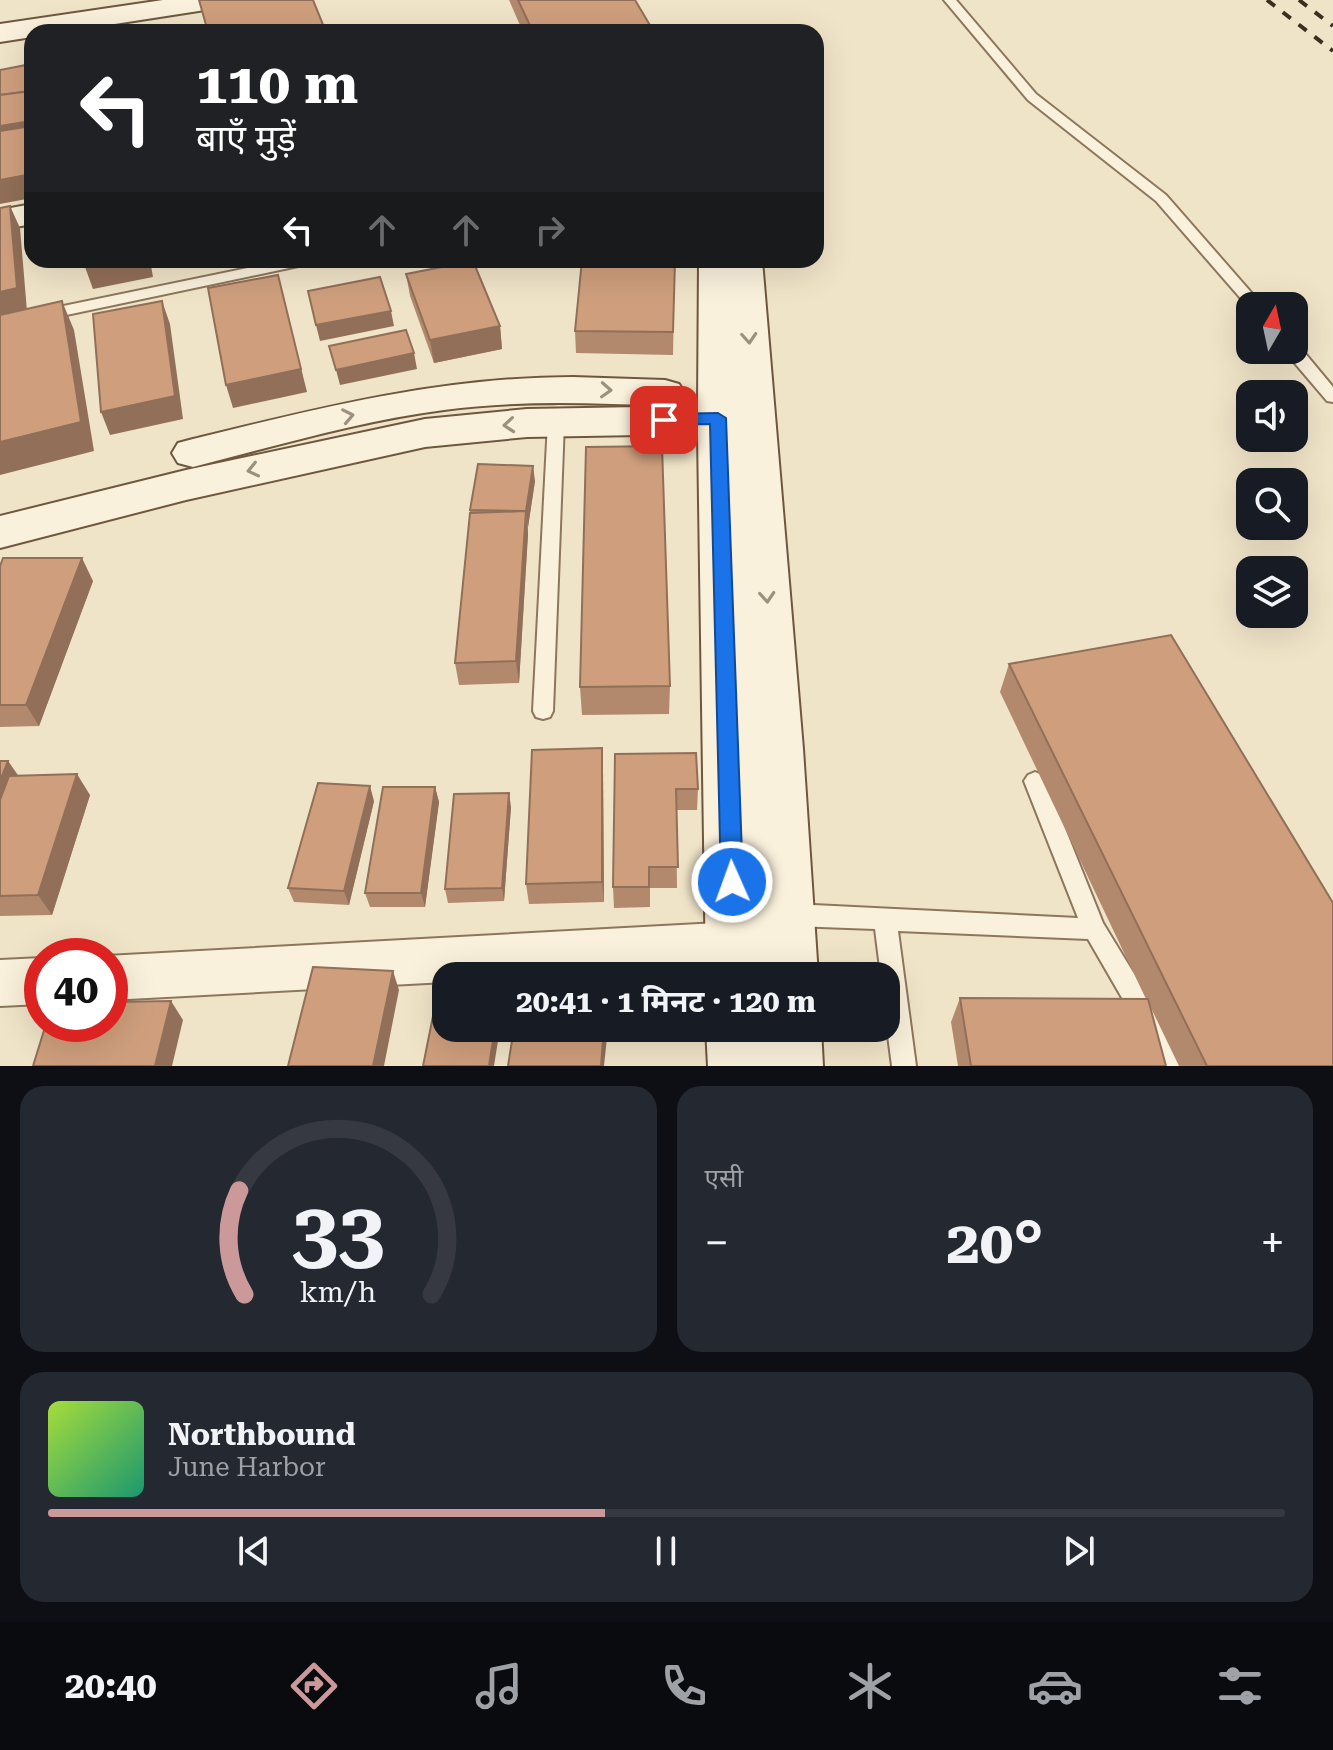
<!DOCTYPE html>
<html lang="hi">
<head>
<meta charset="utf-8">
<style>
	body { margin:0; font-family:"Roboto Serif","Noto Sans Devanagari",serif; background:#242831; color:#f1f3f6; height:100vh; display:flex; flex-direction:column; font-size:30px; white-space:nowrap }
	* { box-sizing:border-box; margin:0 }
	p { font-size:26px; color:#9ea1a6 }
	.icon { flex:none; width:44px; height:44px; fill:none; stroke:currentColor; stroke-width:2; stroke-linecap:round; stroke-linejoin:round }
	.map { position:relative; height:1066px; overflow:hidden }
	.side { display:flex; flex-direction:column; gap:20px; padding:20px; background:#0d0f14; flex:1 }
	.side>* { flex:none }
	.top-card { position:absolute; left:24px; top:24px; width:800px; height:244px; border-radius:24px; box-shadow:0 8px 32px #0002; background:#202124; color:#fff; overflow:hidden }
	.needle { width:52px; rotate:9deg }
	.controls { position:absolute; left:1236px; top:292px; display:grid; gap:16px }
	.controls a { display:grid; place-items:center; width:72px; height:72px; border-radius:16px; background:#171b24; box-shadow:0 8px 32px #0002; font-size:40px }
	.speed { position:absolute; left:24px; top:938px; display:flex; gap:16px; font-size:40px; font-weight:700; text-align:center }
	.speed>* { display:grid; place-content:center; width:104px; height:104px; border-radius:50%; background:#171b24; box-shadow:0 8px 32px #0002; line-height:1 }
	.speed .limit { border:12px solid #d22; background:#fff; color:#111 }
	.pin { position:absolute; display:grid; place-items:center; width:68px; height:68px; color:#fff; margin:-34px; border-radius:16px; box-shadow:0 4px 12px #0006 }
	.me { position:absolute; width:88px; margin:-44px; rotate:358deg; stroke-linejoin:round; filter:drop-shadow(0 0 6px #0008) }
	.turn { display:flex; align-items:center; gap:28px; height:168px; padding:0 40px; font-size:36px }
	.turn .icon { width:104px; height:104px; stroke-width:2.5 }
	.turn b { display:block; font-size:56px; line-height:68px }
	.lanes { display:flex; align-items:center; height:76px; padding:0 40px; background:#0003; justify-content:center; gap:40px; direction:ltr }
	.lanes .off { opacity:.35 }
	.big { font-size:60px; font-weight:700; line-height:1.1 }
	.side .card { flex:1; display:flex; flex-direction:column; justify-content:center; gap:12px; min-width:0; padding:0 28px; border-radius:24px; background:#242831 }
	.side .dial { align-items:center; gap:0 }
	.dial svg { height:208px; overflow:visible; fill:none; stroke:#363941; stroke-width:7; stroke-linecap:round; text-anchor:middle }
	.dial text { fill:#f1f3f6; stroke:none }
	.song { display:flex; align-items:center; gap:24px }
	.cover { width:96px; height:96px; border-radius:12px; background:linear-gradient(135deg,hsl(80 70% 55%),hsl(160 70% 35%)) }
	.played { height:8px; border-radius:4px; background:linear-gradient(90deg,#cc999b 45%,#363941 45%) }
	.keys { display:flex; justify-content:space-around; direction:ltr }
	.heat { display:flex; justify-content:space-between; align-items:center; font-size:44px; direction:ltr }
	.side .tiles { flex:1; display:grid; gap:20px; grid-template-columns:1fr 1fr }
	.card:last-child { grid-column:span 2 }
	.trip { position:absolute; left:432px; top:962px; width:468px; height:80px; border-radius:24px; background:#171b24; box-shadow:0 8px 32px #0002; font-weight:700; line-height:80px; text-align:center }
	.tabs { display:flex; height:128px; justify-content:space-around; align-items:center; background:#090b0e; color:#9ea1a6 }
	.tabs .icon { width:56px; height:56px }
	.tabs .current { color:#cc999b }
	.tabs b { font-size:36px; color:#f1f3f6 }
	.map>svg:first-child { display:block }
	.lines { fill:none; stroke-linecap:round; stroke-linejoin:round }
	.lane-casing { stroke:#8d765c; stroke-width:4 }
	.street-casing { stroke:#8d765c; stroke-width:4 }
	.secondary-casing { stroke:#6f573f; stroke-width:4 }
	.lane { fill:#faf1dc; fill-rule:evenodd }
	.street { fill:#faf1dc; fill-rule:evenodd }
	.secondary { fill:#faf1dc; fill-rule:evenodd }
	.rail { stroke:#3d2e20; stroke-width:4; stroke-dasharray:10 10; stroke-linecap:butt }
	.wall { fill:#b2896c }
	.shaded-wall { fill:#916f58 }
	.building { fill:#cf9f7d; stroke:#916f58; stroke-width:2 }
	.oneway { stroke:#9c907e }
	.route { fill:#1a73e8; stroke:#114b97; stroke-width:2 }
</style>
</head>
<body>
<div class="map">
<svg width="1333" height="1066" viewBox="0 0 1333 1066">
	<rect width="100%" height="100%" fill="#f0e4c8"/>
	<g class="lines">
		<defs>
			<g id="lane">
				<polygon points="944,0 956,0 1036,94 1166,195 1263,306 1250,306 1250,309 1156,201 1028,100"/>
				<polygon points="287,260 315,260 308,264 0,329 0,319"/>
				<polygon points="1294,345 1299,346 1333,387 1333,402 1327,401 1287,354 1285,350 1294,350"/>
				<polygon points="556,416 564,422 553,711 550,717 543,719 536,717 533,711 548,422"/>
				<polygon points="1035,772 1042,775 1046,781 1103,923 1158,1013 1180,1066 1156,1066 1140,1029 1088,939 898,931 916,1066 892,1066 886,1020 886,976 881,976 875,929 793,926 785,922 782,915 785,908 793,904 1078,918 1024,781 1028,775"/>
			</g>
			<g id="street">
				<polygon points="755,921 771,928 778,943 771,958 755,965 548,976 446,976 446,982 110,1000 110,956 106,956"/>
				<polygon points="42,958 42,1004 0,1006 0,960"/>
			</g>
			<g id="secondary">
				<polygon points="163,0 232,0 228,6 218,8 63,32 32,32 32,37 0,42 0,24"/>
				<polygon points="32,204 32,224 0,230 0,210"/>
				<polygon points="699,260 762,260 803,749 818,976 706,976 698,434 527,437 425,447 186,500 0,548 0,516 186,470 425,419 527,409 698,406"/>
				<path d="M573,377L665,380L679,384L685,393L679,402L665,406C591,403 518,400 444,410C359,421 276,446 193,467L178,463L172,453L178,443L193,439C319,408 442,377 573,377Z"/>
				<polygon points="706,1028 821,1028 823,1066 708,1066"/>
			</g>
		</defs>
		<use href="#lane" class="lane-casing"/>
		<use href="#street" class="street-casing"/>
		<use href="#secondary" class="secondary-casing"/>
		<use href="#lane" class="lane"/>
		<use href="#street" class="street"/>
		<use href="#secondary" class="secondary"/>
		<g class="rail">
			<polyline points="1267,0 1333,51"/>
			<polyline points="1299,0 1333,26"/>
		</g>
	</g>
	<g class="wall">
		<polygon points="509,0 635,0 654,32 523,32"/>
		<polygon points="675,260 673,355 576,353 575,331"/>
		<polygon points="406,274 500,326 502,349 434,363 410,296"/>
		<polygon points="535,481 528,527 528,534 519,683 459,685 455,663 470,510"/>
		<polygon points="0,566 93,581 39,726 0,727"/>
		<polygon points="1009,664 1333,1066 1179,1066 1151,1008 1166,1066 958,1066 951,1022 960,998 1146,999 1000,692"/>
		<polygon points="670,686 669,714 582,715 580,687"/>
		<polygon points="615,754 698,789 697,810 676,810 677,888 650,888 650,907 614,908 613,887"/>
		<polygon points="0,761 8,761 18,775 90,795 52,915 0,916"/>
		<polygon points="603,770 604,902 529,904 526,884"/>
		<polygon points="435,787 439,802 425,907 370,907 365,893"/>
		<polygon points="374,801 349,905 294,902 288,888"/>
		<polygon points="511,807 504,901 448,903 445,889"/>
	</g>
	<g class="shaded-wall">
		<polygon points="31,91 32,94 32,144 0,149 0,126"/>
		<polygon points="32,174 32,198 0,204 0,180"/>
		<polygon points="10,206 20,228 27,311 0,317 0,292"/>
		<polygon points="119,260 150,260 153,277 93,289 85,267"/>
		<polygon points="170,260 210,260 173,267"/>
		<polygon points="278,275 307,392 233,408 226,385"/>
		<polygon points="62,301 74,330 94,451 0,475 0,442"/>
		<polygon points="162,301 170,324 183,419 110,435 101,412"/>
		<polygon points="391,311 394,326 320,341 316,325"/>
		<polygon points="500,326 502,349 434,363 430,340"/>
		<polygon points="414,353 417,369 340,385 336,370"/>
		<polygon points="533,466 535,481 528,527 526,511"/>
		<polygon points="526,511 528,534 519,683 516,661"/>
		<polygon points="82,558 93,581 39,726 26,705"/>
		<polygon points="602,748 603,770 604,902 602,882"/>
		<polygon points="8,761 22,782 0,838 0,781"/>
		<polygon points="77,774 90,795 52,915 38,895"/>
		<polygon points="370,786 374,801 349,905 344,891"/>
		<polygon points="435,787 439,802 425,907 421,893"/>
		<polygon points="509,793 511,807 504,901 502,888"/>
		<polygon points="393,971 399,990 384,1066 373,1066"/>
		<polygon points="171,1001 183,1020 172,1066 155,1066"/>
		<polygon points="495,1028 500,1028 494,1066 489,1066"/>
		<polygon points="604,1028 608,1028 604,1066 601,1066"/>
	</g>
	<g class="building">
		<polygon points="199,0 313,0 326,32 208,32"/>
		<polygon points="518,0 635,0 654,32 533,32"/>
		<polygon points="26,65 32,94 31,91 0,95 0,70"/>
		<polygon points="31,91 31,121 0,126 0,95"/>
		<polygon points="31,126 32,174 0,180 0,131"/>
		<polygon points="10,206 17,288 0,292 0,208"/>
		<polygon points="84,260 119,260 85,267"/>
		<polygon points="582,260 675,260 673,332 575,331"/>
		<polygon points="473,261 500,326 430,340 406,274"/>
		<polygon points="278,275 301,369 226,385 208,288"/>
		<polygon points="380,277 391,311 316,325 308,291"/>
		<polygon points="62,301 81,422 0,442 0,315"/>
		<polygon points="162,301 175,396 101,412 93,314"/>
		<polygon points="406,330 414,353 336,370 329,346"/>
		<polygon points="662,446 670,686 580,687 586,447"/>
		<polygon points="478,464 533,466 526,511 470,510"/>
		<polygon points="526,511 516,661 455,663 470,513"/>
		<polygon points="3,558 82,558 26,705 0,705 0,566"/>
		<polygon points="1171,635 1333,903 1333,1066 1207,1066 1009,664"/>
		<polygon points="602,748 602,882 526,884 532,750"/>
		<polygon points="696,753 698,789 676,789 678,867 649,867 649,887 613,887 615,754"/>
		<polygon points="0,761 8,761 0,781"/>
		<polygon points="77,774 38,895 0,896 0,800 9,776"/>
		<polygon points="318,783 370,786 344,891 288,888"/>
		<polygon points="383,787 435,787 421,893 365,893"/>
		<polygon points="509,793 502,888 445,889 454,794"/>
		<polygon points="313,967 393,971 373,1066 288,1066"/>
		<polygon points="437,996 446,997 446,1028 495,1028 489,1066 423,1066"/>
		<polygon points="960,998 1148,999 1166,1066 971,1066"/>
		<polygon points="171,1001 155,1066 33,1066 46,1024 110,1024 110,1002"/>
		<polygon points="514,1028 604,1028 601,1066 508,1066"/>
	</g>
	<defs><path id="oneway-chevron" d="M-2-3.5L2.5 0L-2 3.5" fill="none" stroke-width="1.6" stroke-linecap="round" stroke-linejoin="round" transform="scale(2)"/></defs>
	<g class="oneway">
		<use href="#oneway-chevron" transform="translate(749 338) rotate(86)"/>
		<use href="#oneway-chevron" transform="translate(606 390) rotate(3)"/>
		<use href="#oneway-chevron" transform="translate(348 416) rotate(-11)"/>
		<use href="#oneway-chevron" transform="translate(509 425) rotate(175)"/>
		<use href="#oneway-chevron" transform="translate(253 470) rotate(167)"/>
		<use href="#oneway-chevron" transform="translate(767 597) rotate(86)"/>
	</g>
	<polygon class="route" points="718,413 726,418 743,882 740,889 732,892 724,889 721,882 710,424 664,425 655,420 664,414"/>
</svg>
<div class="controls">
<a><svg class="needle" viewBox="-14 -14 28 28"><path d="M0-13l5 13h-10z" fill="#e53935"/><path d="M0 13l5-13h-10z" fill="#9ea1a6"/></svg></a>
<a><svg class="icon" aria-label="sound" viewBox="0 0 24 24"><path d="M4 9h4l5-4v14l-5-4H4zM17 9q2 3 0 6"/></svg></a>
<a><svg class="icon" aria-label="search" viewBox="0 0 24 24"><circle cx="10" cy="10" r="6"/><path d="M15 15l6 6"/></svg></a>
<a><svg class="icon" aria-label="layers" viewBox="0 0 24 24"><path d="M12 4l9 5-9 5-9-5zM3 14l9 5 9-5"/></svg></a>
</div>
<div class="speed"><div class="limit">40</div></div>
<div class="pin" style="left:664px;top:420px;background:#d93025"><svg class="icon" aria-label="arrive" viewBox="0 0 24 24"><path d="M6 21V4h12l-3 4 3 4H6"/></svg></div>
<svg class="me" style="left:732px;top:882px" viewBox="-20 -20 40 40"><circle r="17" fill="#1a73e8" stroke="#fff" stroke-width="3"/><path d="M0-11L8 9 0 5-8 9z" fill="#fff"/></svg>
<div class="trip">20:41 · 1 मिनट · 120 m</div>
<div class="top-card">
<div class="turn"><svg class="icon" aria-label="left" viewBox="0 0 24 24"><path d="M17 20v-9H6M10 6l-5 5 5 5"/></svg><div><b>110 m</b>बाएँ मुड़ें</div></div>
<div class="lanes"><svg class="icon" aria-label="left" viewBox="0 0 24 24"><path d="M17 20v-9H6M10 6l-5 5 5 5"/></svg><svg class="icon off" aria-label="ahead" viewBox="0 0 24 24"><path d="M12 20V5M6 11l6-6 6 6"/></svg><svg class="icon off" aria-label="ahead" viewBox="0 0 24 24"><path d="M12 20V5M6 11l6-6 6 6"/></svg><svg class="icon off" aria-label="right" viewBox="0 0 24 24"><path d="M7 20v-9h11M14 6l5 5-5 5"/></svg></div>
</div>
</div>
<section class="side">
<div class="tiles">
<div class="card dial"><svg viewBox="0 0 100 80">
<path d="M14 69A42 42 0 1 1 86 69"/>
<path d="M14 69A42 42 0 0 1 12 29" stroke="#cc999b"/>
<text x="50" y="56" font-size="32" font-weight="700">33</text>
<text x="50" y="72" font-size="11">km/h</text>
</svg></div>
<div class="card"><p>एसी</p>
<div class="heat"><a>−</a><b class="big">20°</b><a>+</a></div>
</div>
<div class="card">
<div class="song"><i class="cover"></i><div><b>Northbound</b><p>June Harbor</p></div></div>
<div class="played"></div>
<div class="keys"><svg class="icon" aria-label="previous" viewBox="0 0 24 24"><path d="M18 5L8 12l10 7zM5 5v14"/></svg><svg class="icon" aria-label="pause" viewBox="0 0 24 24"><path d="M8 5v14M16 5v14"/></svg><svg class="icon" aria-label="next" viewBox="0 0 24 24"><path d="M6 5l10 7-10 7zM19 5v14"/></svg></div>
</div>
</div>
</section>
<nav class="tabs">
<b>20:40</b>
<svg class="icon current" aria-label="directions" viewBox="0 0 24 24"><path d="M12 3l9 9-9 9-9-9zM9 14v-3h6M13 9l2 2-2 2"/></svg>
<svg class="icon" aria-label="music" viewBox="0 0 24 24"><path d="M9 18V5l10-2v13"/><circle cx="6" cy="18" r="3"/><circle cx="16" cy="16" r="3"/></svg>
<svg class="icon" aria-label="phone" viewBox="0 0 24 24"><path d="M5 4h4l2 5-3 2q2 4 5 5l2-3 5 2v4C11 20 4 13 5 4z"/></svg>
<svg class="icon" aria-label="climate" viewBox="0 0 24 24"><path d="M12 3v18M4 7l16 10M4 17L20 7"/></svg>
<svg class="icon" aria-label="car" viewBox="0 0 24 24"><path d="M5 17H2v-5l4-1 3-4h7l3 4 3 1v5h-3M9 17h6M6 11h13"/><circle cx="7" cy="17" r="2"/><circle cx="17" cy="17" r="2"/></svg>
<svg class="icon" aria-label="filters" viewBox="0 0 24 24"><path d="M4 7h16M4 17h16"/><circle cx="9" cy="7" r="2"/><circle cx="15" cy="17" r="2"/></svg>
</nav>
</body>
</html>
